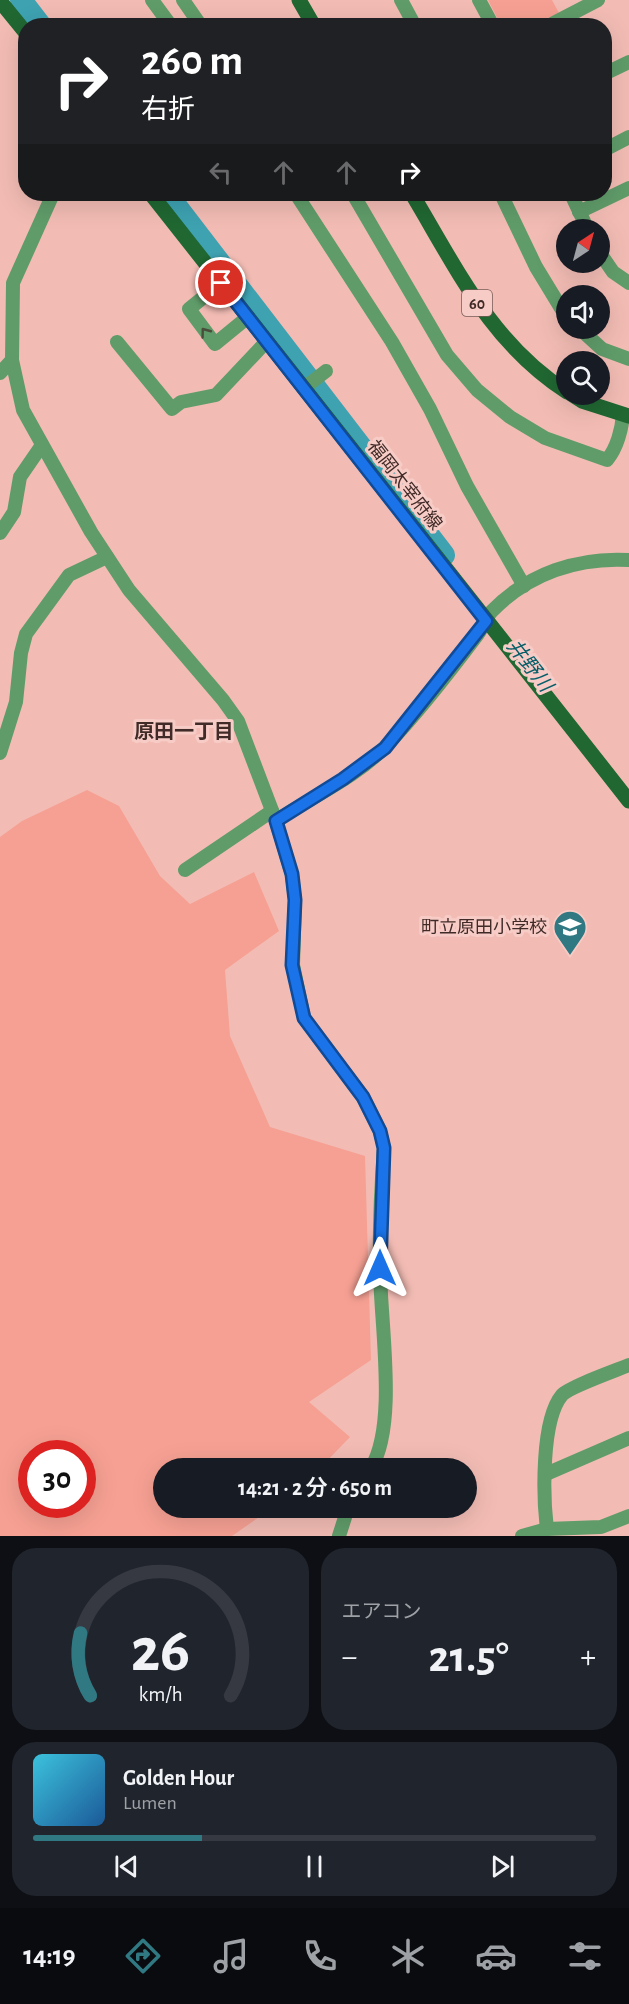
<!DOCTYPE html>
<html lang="ja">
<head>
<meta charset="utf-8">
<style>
	body { margin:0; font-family:"Alegreya Sans","Noto Sans JP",sans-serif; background:#20242c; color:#f1f3f6; height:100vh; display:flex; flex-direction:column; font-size:22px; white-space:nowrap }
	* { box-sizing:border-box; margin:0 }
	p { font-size:20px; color:#9ea1a6 }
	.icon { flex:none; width:33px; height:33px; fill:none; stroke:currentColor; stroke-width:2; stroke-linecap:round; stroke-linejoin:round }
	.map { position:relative; height:1536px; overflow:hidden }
	.panel { display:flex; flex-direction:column; gap:12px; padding:12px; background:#0d0f14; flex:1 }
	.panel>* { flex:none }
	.banner { position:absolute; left:18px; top:18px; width:594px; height:183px; border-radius:24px; box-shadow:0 6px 24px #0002; background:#202124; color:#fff; overflow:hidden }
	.needle { width:39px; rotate:36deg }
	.fabs { position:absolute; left:556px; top:219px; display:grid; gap:12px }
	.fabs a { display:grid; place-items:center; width:54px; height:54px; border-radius:50%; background:#171b24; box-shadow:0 6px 24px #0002; font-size:30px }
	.speed { position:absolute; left:18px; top:1440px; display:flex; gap:12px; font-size:30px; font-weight:700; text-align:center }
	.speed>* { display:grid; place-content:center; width:78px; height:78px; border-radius:50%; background:#171b24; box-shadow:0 6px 24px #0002; line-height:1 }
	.speed .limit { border:9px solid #d22; background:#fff; color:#111 }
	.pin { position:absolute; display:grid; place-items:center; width:51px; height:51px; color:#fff; margin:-26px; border:3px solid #fff; border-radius:50%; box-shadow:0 2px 6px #0007 }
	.me { position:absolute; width:66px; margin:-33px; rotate:0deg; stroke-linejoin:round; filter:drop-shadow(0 0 4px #0008) }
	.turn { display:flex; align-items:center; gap:21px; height:126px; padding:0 24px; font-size:27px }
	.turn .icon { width:78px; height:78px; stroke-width:2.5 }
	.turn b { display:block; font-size:42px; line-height:51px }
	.lanes { display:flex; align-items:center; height:57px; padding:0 24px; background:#0003; justify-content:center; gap:30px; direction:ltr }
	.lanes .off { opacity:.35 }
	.big { font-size:45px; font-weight:600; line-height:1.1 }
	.panel .card { flex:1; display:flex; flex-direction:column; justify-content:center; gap:9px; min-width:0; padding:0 21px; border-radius:24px; background:#20242c }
	.panel .dial { align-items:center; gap:0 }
	.dial svg { height:156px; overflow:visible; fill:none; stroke:#363941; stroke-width:7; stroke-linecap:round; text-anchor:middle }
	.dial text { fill:#f1f3f6; stroke:none }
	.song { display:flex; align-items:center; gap:18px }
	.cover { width:72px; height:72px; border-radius:9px; background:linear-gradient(135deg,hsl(190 70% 55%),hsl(210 70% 35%)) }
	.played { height:6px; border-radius:3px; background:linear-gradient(90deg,#307882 30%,#363941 30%) }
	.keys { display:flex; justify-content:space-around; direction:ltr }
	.heat { display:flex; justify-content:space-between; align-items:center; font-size:33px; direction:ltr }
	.panel .tiles { flex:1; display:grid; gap:12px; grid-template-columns:1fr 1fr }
	.card:last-child { grid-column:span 2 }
	.trip { position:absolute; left:153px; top:1458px; width:324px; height:60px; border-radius:30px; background:#171b24; box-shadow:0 6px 24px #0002; font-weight:600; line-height:60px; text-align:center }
	.tab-bar { display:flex; height:96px; justify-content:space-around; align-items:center; background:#090b0e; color:#9ea1a6 }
	.tab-bar .icon { width:42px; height:42px }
	.tab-bar .on { color:#307882 }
	.tab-bar b { font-size:27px; color:#f1f3f6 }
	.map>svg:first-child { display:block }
	.green { fill:#f6a093; fill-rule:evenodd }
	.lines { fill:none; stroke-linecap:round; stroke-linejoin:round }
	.river { stroke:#3ea2b1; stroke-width:22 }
	.street { stroke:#609c6a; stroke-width:14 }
	.primary { stroke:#206732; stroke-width:15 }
	.oneway { stroke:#4a4d3c }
	.route-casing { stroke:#114b97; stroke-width:15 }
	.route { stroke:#1a73e8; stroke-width:10 }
	.labels { text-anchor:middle; stroke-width:6; stroke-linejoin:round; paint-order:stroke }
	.shield { fill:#f8ccc6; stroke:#775b57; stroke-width:1.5 }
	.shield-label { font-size:16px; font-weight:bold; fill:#402b28 }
	.street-label { font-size:18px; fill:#402b28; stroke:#f8ccc6 }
	.poi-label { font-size:18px; fill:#402b28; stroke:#f8ccc6; text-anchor:end }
	.water-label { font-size:20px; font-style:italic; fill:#085f6a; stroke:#f8ccc6 }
	.neighbourhood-label { font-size:20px; font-weight:bold; fill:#402b28; stroke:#f8ccc6 }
</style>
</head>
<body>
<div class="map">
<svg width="629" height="1536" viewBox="0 0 629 1536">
	<rect width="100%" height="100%" fill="#f2bcb4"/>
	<g class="green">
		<polygon points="488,0 552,0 559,13 533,25 501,25"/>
		<path d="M87,790L119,806L160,876L190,904L254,872L279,931L225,970L230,1036L270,1127L365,1156L371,1360L309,1402L350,1437L320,1468H164V1508H272L232,1536H0V837L22,821ZM32,1454H82V1504H32Z"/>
	</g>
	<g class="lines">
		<g class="river">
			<polyline points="21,0 41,26"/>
			<polyline points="167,194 444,555"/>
		</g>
		<g class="street">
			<polyline points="152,0 171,26"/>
			<polyline points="183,0 201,26"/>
			<polyline points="401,0 415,26"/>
			<polyline points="479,0 493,26"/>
			<polyline points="548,26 598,0"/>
			<polyline points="604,74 629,62"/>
			<polyline points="604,150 629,137"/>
			<path d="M53,194L13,283L12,360L23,410L91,532L129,590L223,700L238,721L276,821L292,875L295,900L293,965L304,1018L363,1097L380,1131L384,1148C381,1188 379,1228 380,1268C380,1322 398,1424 371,1468"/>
			<polyline points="296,194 392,342 430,409 467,486 524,586"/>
			<path d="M353,194L447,355L477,390L510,417L545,438L607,460C617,448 622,429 623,414"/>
			<polyline points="501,194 536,267 567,318"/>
			<polyline points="571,194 588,230"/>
			<polyline points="579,212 629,188"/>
			<polyline points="600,253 613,272 629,283"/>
			<polyline points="221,283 189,309 215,344 248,317"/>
			<polyline points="579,328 602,349 629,359"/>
			<polyline points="117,342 172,409 181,402 216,395 267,341"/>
			<polyline points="0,373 12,360"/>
			<polyline points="304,388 326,371"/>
			<polyline points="0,533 14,512 20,477 42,445"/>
			<polyline points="0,753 16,702 21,653 26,634 69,575 107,557"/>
			<path d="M276,821C311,797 355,778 385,747C417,714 451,670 478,634C483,627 486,617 492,611C529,573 578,557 629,560"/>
			<polyline points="185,870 272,811"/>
			<polyline points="546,1474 629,1438"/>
			<path d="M547,1529C543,1497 541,1420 562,1395C569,1387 617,1370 629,1365"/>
			<polyline points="339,1536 348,1508"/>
			<polyline points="522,1536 547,1529 601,1527 629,1516"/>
		</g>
		<g class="primary">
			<polyline points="299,0 314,26"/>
			<polyline points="0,1 26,33"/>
			<polyline points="151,194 629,801"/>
			<path d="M412,194C457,269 491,343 567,392"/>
			<polyline points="571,394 582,401 629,416"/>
		</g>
	</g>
	<defs><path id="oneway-chevron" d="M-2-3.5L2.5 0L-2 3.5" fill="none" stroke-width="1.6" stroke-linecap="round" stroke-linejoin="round" transform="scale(1.5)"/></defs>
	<use class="oneway" href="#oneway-chevron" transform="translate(205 332) rotate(-127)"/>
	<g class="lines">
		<defs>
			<polyline id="route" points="221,283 486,621 385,748 343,779 276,821 292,874 295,900 292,965 304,1018 363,1097 380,1131 384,1148 380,1268"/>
		</defs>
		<use href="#route" class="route-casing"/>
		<use href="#route" class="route"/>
	</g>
	<defs>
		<symbol id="school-pin" viewBox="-11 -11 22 30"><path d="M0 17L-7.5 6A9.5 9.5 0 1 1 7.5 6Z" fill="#307882" stroke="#f8ccc6"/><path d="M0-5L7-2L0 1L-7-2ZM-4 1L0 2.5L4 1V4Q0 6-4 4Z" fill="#fff"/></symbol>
	</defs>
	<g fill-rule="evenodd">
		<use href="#school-pin" x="551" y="908" width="38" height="52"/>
	</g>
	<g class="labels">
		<rect class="shield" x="462" y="290" width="30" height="26" rx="4.5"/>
		<g class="shield-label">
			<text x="477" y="309">60</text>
		</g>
		<g class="street-label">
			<text transform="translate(405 485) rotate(52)" y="6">福岡太宰府線</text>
		</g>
		<g class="poi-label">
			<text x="547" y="933">町立原田小学校</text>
		</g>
		<g class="water-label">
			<text transform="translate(530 665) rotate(52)" y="7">井野川</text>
		</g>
		<g class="neighbourhood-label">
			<text x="184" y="738">原田一丁目</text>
		</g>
	</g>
</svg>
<div class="fabs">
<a><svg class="needle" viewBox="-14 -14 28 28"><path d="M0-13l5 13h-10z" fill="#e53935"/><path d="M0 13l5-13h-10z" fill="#9ea1a6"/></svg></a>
<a><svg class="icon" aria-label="sound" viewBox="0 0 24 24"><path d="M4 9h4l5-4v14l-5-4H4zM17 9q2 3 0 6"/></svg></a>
<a><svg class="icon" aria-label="search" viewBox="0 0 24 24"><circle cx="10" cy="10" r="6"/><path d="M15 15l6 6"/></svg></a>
</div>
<div class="speed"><div class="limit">30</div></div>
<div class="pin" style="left:221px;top:283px;background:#d93025"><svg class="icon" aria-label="arrive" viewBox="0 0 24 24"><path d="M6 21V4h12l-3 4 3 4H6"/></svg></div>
<svg class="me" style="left:380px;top:1268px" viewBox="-20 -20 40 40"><path d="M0-17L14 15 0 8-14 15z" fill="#1a73e8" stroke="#fff" stroke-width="4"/></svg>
<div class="trip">14:21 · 2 分 · 650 m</div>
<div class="banner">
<div class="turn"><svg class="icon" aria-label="right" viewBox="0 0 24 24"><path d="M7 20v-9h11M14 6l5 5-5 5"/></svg><div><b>260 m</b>右折</div></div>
<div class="lanes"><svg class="icon off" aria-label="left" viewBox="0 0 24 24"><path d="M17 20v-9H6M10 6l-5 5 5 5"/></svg><svg class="icon off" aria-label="ahead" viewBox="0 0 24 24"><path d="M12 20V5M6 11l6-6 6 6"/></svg><svg class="icon off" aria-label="ahead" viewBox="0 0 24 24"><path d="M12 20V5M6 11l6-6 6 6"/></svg><svg class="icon" aria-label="right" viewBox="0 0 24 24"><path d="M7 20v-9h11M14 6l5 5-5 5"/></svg></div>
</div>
</div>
<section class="panel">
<div class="tiles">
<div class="card dial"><svg viewBox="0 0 100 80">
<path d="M14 69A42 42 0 1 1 86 69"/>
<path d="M14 69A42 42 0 0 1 9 37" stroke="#307882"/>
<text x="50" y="56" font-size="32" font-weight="700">26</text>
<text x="50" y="72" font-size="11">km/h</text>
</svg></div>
<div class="card"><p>エアコン</p>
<div class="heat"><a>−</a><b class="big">21.5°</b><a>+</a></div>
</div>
<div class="card">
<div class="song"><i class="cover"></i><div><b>Golden Hour</b><p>Lumen</p></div></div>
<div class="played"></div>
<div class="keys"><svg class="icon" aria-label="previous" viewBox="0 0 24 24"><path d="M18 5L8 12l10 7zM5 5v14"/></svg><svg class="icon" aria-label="pause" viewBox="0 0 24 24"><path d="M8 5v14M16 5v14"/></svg><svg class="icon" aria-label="next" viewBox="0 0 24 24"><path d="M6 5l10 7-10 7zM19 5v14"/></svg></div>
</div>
</div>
</section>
<nav class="tab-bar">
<b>14:19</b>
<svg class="icon on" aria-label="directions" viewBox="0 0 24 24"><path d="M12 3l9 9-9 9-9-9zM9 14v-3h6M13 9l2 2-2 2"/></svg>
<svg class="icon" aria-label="music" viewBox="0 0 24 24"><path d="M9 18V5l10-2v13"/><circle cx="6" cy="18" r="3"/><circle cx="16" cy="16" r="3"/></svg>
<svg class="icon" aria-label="phone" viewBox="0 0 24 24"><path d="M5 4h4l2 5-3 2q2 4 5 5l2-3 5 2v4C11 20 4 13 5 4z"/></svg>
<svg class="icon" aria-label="climate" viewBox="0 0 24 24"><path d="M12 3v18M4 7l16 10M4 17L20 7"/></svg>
<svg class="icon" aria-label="car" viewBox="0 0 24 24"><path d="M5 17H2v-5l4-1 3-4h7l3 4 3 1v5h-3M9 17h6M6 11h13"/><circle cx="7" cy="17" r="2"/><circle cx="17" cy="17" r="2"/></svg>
<svg class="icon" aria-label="filters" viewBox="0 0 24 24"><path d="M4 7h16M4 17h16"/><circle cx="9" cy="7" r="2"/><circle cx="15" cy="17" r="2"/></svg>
</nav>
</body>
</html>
